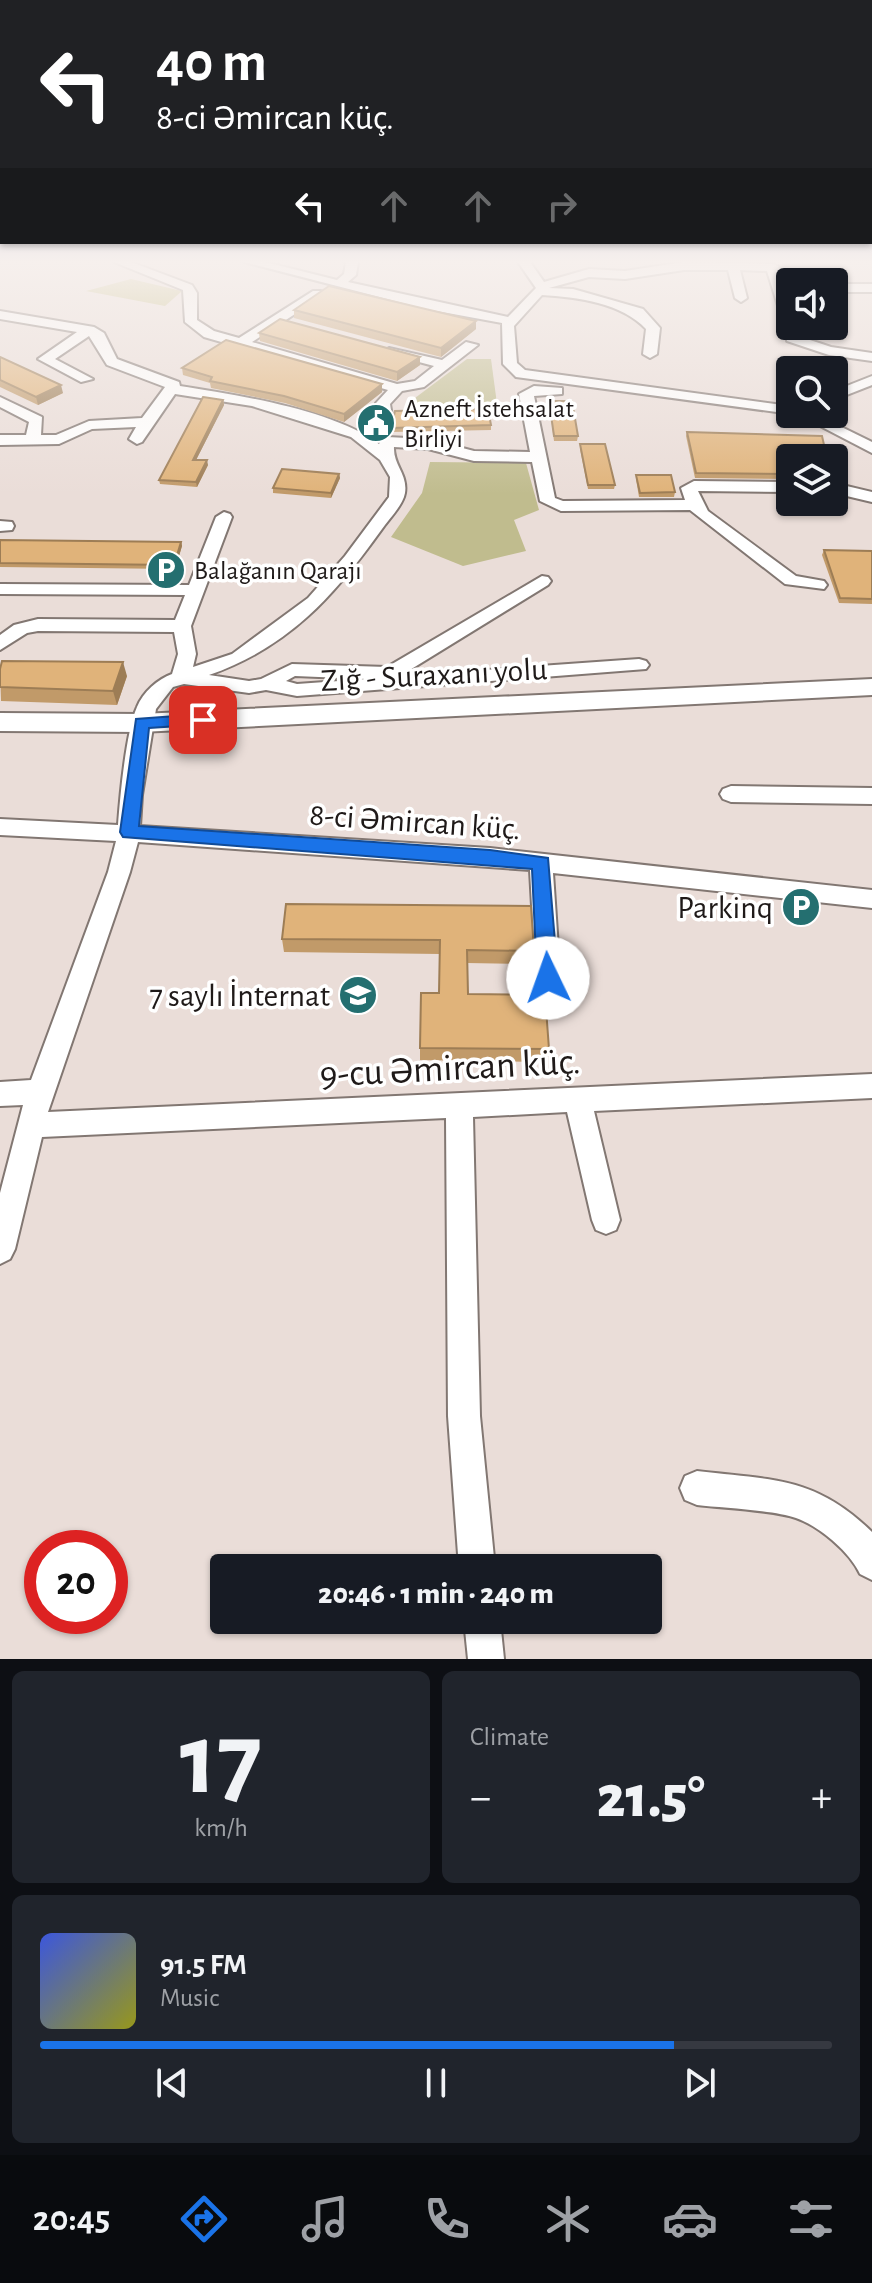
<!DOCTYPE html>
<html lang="en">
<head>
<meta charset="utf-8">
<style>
	body { margin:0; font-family:"Alegreya Sans",sans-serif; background:#20242c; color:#f1f3f6; height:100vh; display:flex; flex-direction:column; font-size:30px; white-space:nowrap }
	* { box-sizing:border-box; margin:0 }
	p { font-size:26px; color:#9ea1a6 }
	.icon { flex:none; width:44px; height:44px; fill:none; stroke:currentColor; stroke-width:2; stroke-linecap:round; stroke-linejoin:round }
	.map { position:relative; height:1659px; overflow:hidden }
	.panel { display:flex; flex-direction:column; gap:12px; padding:12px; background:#0d0f14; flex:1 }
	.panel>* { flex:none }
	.hud { position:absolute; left:0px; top:0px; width:872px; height:244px; box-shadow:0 2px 6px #0004; background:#202124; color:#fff; overflow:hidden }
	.fabs { position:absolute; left:776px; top:268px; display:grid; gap:16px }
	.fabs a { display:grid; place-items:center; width:72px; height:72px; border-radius:8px; background:#171b24; box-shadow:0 2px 6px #0004; font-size:40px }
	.speed { position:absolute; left:24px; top:1530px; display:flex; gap:16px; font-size:40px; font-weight:700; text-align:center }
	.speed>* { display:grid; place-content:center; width:104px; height:104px; border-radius:50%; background:#171b24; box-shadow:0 2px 6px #0004; line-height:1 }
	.speed .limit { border:12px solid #d22; background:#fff; color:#111 }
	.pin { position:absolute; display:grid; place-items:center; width:68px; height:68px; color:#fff; margin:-34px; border-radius:16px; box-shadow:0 4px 12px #0006 }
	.me { position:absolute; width:88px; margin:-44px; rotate:357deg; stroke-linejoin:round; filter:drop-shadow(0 0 6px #0008) }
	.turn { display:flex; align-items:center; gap:28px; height:168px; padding:0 24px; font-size:36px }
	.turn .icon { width:104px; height:104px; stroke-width:2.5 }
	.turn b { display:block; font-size:56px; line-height:68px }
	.lanes { display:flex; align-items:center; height:76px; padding:0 24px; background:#0003; justify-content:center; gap:40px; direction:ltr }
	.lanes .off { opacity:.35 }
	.big { font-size:60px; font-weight:800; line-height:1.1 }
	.panel .card { flex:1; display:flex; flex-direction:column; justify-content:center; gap:12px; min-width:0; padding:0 28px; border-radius:12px; background:#20242c }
	.panel .dial { align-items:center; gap:0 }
	.dial b { font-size:104px; line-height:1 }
	.song { display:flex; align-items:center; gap:24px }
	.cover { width:96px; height:96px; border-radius:12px; background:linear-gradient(135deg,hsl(230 70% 55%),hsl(60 70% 35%)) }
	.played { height:8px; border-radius:4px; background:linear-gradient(90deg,#1a73e8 80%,#363941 80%) }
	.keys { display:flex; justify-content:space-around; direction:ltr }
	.heat { display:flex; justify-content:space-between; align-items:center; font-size:44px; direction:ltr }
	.panel .tiles { flex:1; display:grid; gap:12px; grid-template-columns:1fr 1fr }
	.card:last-child { grid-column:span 2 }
	.trip { position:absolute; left:210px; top:1554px; width:452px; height:80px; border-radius:8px; background:#171b24; box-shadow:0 2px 6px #0004; font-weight:800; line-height:80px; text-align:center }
	.tabs { display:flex; height:128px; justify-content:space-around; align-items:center; background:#090b0e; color:#9ea1a6 }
	.tabs .icon { width:56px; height:56px }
	.tabs .current { color:#1a73e8 }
	.tabs b { font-size:36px; color:#f1f3f6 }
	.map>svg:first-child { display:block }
	.green { fill:#c0bc8e }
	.forest { fill:#bdb671 }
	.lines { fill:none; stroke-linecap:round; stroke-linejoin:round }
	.minor-tunnel { stroke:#c1b6b2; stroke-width:13; stroke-dasharray:13 7; stroke-linecap:butt }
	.minor-casing { stroke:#827772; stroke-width:4 }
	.major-casing { stroke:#827772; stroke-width:4 }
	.minor { fill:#fff; fill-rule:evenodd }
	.major { fill:#fff; fill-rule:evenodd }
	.wall { fill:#c19a69 }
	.shaded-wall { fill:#9d7d55 }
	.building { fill:#e0b37a; stroke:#9d7d55; stroke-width:2 }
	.route { fill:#1a73e8; stroke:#114b97; stroke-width:2 }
	.labels { text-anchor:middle; stroke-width:7; stroke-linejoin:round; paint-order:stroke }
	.far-poi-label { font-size:26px; fill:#1f1a19; stroke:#fff; text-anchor:start }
	.street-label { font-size:32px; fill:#1f1a19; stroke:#fff }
	.poi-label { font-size:32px; fill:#1f1a19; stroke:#fff; text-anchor:end }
	.near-street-label { font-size:38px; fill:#1f1a19; stroke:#fff }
</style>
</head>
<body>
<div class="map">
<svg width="872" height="1659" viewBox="0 0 872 1659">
	<rect width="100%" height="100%" fill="#eaddd8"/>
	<g class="green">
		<polygon points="467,359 491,359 497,404 407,404"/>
		<polygon points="430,462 526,463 539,510 514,520 526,551 463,566 391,537 422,493"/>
	</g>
	<polygon class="forest" points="131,279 182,291 165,306 86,291"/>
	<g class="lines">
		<polyline class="minor-tunnel" points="385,416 386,428"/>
		<defs>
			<g id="minor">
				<polygon points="114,262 131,262 192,285 197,293 197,320 214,331 239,338 313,291 321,291 321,297 252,342 397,384 415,381 434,366 389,354 389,348 442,360 466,342 478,345 424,387 402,391 390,404 392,416 385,420 378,416 376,403 388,390 204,337 185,322 183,290"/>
				<path d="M244,262H265L337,280L344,274L346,262H358L356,275L348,282L508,317L536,288L518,262H530L544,282L589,269L625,271L684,262L772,264L778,266L784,280L795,282H790V288L786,287L790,312L779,309L767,271L740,270L747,298L741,302L735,298L728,270H684L625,279L589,277L549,288L573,289L643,309L660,328L657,354L650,358L643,354L646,329C622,303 577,297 542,295L514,326L517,363L525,370L790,406L791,414L516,377L503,364L502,323L426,309Z"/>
				<rect x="834" y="284" width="38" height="8"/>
				<path d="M0,311L94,327L104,333L117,359L179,382L180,386C238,395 334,410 379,444L382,439L387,437L428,439L474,451L530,452L519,394L534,386L562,388V394L534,396L555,498L563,501L685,500L681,488L694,481L790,482V492L698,491L708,511L796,576L824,581L827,585L824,589L785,584L690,510L561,511L540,501L532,462L474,461L428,449L394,447C393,465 408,474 405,493C403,505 389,519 382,529C334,596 289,647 209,675L249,681L261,679L292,664L387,667L542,576L548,577L551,581L548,585L400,676L639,659L646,661L649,665L646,669L297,696L266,690L249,693L184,684L173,687L156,709L142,795L140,826L490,848L872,890V908L553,873L560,978L557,985L548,988L539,985L536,978L530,870L138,842L130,872L48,1112L872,1074V1098L594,1111L620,1220L616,1230L606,1234L596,1230L592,1220L567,1112L473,1117L480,1416L495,1568H459L448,1416L446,1118L42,1137L15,1249L10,1259L0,1264V1193L23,1105L0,1106V1082L31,1080L108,872L116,841L0,835V819L118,825C120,797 126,731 137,707C143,692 158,679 172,674L178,654L174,632L38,631L27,633L0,650V635L14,625L38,619L175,620L185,595L0,594V584L189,585L216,517L224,512L230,514L232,517L191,626L196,654L193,667L232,654L308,598L345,556L389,497L390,477L380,460L351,437L252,406L175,394L142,442L137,444L129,439L136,427L92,429L59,444L0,445V435H26L29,422L0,407V397L42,417L41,435H56L89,421L142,418L165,387L107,365L89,336L55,359L93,379L81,382L38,359L77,332L0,319ZM295,676L367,679L297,684L286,681Z"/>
				<polygon points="792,334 831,347 872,353 872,361 829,355 787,341 787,335"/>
				<polygon points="872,376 872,385 834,400 834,391"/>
				<polygon points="797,414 815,414 872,442 872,453"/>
				<polygon points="834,483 872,492 872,502 834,493"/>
				<polygon points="0,521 12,522 14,526 12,530 0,531"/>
				<polygon points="731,786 872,788 872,804 731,802 723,799 720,794 723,789"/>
				<path d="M697,1471C772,1480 815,1476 872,1532V1580L860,1574C850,1552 819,1526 796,1518C774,1510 722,1508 697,1505L685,1500L680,1488L685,1476Z"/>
				<polygon points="464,1620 500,1620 504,1659 468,1659"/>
			</g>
			<polygon id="major" points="872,679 872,695 141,732 0,731 0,713 141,714"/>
		</defs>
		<use href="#minor" class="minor-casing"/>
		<use href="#major" class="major-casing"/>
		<use href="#minor" class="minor"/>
		<use href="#major" class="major"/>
	</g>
	<g class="wall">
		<polygon points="294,310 476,321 476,329 441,357 294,318"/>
		<polygon points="259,333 420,365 397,381 260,341"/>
		<polygon points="0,357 63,393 38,405 0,387"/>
		<polygon points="182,368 382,392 344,422 285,403 211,388 210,383 183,375"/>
		<polygon points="223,400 224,405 196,460 208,465 197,487 160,484 159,480"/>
		<polygon points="549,401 578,436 577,441 554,441"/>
		<polygon points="491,425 491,430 391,432 391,428"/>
		<polygon points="687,432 790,458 790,479 695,478 686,436"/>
		<polygon points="580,444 615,485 614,489 588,489 580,449"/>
		<polygon points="339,474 340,478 331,498 273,493 273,488"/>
		<polygon points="636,475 675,492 674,497 639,497 636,479"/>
		<polygon points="0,540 181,542 182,546 175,569 0,567"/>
		<polygon points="824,550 872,551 872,604 839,603 822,555"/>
		<polygon points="0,669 127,676 117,705 1,701"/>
		<polygon points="286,904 534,951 532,964 467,963 468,994 549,1049 547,1062 420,1060 420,1048 439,993 440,954 284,952 282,939"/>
	</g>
	<g class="shaded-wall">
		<polygon points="476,321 476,329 441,357 441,348"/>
		<polygon points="420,357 420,365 397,381 397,372"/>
		<polygon points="382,384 382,392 344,422 344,414"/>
		<polygon points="61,385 63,393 38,405 36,397"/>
		<polygon points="223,400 224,405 194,464 193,460"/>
		<polygon points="207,460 208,465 197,487 196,482"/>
		<polygon points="339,474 340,478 331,498 331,493"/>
		<polygon points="181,542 182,546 175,569 174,565"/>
		<polygon points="123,662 127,676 117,705 113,691"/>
	</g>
	<g class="building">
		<polygon points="329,286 476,321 441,348 294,310"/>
		<polygon points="280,319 420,357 397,372 259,333"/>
		<polygon points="226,340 382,384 344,414 284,396 210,381 212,377 182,368"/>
		<polygon points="0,357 61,385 36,397 0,380"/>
		<polygon points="203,397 223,400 193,460 207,460 196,482 159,480"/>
		<polygon points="549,401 572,401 578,436 554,436"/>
		<polygon points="488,409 491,425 391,428 395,411"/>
		<polygon points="687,432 822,436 827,458 790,458 790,474 696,473"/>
		<polygon points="580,444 605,444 615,485 588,485"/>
		<polygon points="282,469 339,474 331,493 273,488"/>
		<polygon points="636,475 671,475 675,492 640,493"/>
		<polygon points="0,540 181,542 174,565 0,563"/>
		<polygon points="824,550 872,551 872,599 840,598"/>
		<polygon points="2,661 123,662 113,691 0,687 0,669"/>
		<polygon points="286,904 531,906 534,951 467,950 468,994 545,995 549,1049 420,1048 421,993 439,993 440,940 282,939"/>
	</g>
	<linearGradient id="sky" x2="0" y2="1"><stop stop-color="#9099c8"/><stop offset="0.53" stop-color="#f6f0ed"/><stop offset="1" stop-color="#f6f0ed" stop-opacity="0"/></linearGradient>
	<rect width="872" height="494" fill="url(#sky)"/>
	<polygon class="route" points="203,714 211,720 209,724 149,728 139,826 490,850 548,858 558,978 555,984 548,987 540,984 537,978 532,869 123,837 120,832 136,719"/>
	<defs>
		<symbol id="civic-disc" viewBox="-11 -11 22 22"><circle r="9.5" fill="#246f70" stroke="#fff"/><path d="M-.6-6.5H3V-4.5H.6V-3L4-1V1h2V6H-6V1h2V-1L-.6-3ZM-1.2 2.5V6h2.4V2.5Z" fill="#fff"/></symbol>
		<symbol id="parking-disc" viewBox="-11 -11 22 22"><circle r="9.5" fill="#246f70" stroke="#fff"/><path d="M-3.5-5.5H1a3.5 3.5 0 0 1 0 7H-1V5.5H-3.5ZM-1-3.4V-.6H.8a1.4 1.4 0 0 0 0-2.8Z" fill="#fff"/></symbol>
		<symbol id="school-disc" viewBox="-11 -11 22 22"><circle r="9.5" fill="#246f70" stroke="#fff"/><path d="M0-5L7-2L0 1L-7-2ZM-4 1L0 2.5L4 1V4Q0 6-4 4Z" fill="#fff"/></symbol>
	</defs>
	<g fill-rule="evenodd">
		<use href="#civic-disc" x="354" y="401" width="44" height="44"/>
		<use href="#parking-disc" x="144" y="548" width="44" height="44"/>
		<use href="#parking-disc" x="779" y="885" width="44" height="44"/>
		<use href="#school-disc" x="336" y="973" width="44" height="44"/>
	</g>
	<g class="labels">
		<g class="far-poi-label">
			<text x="404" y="417">Azneft İstehsalat<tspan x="404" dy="30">Birliyi</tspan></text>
			<text x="194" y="579">Balağanın Qarajı</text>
		</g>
		<g class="street-label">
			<text transform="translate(434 674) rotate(-3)" y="11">Zığ - Suraxanı yolu</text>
			<text transform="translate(415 821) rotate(4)" y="11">8-ci Əmircan küç.</text>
		</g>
		<g class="poi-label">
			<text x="773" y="918">Parkinq</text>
			<text x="330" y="1006">7 saylı İnternat</text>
		</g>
		<g class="near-street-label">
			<text transform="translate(450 1067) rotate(-3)" y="13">9-cu Əmircan küç.</text>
		</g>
	</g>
</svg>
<div class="fabs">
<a><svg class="icon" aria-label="sound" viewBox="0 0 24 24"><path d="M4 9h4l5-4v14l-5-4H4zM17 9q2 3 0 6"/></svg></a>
<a><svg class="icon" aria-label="search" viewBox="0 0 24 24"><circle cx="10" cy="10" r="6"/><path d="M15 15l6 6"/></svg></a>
<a><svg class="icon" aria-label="layers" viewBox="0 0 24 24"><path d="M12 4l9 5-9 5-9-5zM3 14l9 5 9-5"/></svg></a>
</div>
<div class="speed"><div class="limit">20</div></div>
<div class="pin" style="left:203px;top:720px;background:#d93025"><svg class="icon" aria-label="arrive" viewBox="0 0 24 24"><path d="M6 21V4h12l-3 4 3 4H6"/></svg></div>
<svg class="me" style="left:548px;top:978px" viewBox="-20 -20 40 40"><circle r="19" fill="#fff"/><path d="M0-13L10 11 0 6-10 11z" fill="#1a73e8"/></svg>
<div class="trip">20:46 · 1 min · 240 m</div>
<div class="hud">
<div class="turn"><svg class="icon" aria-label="left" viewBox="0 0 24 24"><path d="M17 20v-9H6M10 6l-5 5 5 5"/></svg><div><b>40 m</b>8-ci Əmircan küç.</div></div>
<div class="lanes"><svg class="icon" aria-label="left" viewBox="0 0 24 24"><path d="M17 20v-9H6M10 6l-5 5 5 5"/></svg><svg class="icon off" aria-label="ahead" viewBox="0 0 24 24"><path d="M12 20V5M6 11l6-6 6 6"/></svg><svg class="icon off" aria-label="ahead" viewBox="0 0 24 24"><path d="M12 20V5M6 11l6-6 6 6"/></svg><svg class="icon off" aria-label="right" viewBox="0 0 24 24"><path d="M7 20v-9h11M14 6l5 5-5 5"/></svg></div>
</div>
</div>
<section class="panel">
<div class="tiles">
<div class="card dial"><b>17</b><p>km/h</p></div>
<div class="card"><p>Climate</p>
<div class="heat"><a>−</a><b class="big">21.5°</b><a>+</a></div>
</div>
<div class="card">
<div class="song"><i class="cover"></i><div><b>91.5 FM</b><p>Music</p></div></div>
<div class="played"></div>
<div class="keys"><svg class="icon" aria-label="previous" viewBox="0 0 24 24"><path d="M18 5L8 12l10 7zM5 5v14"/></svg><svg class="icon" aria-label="pause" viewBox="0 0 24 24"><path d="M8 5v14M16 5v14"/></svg><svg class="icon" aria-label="next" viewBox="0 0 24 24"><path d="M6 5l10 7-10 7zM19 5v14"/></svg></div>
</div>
</div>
</section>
<nav class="tabs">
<b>20:45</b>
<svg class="icon current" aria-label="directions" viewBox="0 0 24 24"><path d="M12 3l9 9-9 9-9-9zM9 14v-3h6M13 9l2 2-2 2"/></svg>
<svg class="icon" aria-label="music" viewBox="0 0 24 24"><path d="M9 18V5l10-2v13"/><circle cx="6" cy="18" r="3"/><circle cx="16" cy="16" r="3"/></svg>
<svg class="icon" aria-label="phone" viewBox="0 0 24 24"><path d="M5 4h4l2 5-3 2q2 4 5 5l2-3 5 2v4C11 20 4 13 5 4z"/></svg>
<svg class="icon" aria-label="climate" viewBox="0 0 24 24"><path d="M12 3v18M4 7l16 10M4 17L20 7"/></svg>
<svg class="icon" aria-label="car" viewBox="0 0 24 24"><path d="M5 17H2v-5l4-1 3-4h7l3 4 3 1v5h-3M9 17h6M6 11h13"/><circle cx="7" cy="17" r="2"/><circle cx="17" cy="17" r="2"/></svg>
<svg class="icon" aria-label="filters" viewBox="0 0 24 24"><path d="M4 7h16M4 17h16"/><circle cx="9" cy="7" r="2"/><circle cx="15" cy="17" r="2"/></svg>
</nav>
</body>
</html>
